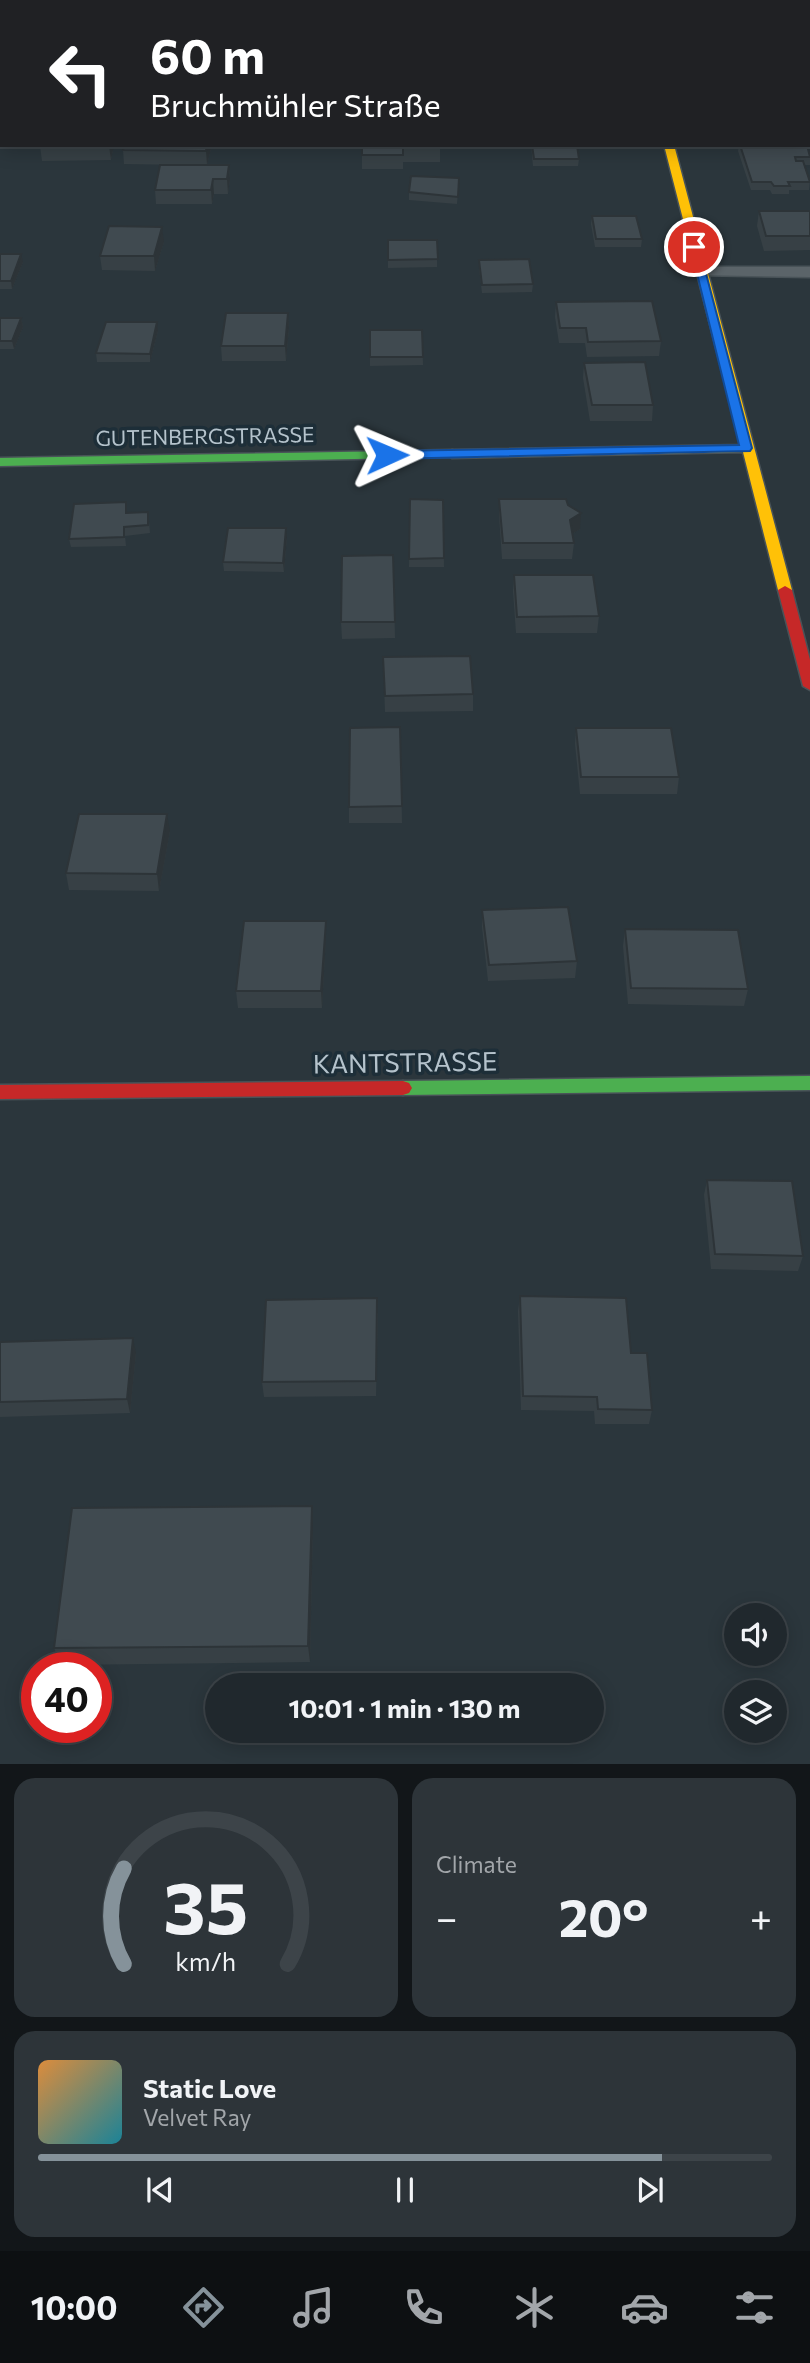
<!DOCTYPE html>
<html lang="en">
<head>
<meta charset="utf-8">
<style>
	body { margin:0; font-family:Commissioner,sans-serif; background:#2d3439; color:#f1f3f6; height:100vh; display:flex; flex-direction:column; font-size:26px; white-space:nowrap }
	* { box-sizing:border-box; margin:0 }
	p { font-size:23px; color:#a2a6aa }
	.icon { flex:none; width:38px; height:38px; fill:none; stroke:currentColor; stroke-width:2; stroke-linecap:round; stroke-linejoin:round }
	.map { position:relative; height:1764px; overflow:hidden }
	.drawer { display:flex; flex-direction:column; gap:14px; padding:14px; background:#121619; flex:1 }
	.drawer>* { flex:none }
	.hud { position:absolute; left:0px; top:0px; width:810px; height:147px; box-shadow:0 4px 18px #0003,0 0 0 2px #3d4449; background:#202124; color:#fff; overflow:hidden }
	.fabs { position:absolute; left:724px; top:1603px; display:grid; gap:14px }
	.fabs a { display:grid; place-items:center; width:63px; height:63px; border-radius:50%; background:#20282d; box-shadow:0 4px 18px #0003,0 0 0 2px #3d4449; font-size:35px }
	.speed { position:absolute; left:21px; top:1652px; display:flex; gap:14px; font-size:35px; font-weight:700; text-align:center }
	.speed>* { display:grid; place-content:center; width:91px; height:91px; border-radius:50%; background:#20282d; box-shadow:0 4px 18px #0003,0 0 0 2px #3d4449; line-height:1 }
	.speed .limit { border:10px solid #d22; background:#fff; color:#111 }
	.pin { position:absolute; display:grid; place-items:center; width:60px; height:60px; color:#fff; margin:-30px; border:4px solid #fff; border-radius:50%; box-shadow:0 2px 7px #0007 }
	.me { position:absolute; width:77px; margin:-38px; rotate:89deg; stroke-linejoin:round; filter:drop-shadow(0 0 5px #0008) }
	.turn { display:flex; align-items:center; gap:24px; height:147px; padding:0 35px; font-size:32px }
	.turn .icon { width:91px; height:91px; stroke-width:2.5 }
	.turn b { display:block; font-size:49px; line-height:60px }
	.big { font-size:52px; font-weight:700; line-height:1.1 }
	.drawer .widget { flex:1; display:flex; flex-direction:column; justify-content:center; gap:10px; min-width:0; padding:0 24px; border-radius:21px; background:#2d3439 }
	.drawer .dial { align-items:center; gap:0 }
	.dial svg { height:182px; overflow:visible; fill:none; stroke:#3d4449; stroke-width:7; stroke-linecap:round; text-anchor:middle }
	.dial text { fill:#f1f3f6; stroke:none }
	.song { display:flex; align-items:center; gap:21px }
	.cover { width:84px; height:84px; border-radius:10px; background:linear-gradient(135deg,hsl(30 70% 55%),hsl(190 70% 35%)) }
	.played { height:7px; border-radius:4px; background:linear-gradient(90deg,#85929a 85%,#3d4449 85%) }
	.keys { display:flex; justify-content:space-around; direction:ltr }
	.heat { display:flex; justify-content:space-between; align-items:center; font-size:38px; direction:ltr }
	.drawer .tiles { flex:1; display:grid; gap:14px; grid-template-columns:1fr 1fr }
	.widget:last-child { grid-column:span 2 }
	.trip { position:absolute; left:205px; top:1673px; width:399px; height:70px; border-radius:35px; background:#20282d; box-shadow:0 4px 18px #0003,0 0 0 2px #3d4449; font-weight:700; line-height:70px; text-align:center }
	.menu { display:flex; height:112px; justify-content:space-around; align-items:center; background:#0d1012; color:#a2a6aa }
	.menu .icon { width:49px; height:49px }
	.menu .selected { color:#85929a }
	.menu b { font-size:32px; color:#f1f3f6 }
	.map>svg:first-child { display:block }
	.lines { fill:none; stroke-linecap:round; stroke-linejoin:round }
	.lane-casing { stroke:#495358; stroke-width:3 }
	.street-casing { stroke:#495358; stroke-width:4 }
	.fast-casing { stroke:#495358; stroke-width:3 }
	.slow-casing { stroke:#495358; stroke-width:3 }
	.jam-casing { stroke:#495358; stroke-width:3 }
	.lane { fill:#5b6469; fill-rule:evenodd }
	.street { fill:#5b6469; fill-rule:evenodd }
	.fast { fill:#4caf50; fill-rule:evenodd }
	.slow { fill:#ffc107; fill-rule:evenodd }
	.jam { fill:#c62828; fill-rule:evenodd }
	.wall { fill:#374045 }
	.shaded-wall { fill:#2d3438 }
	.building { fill:#404a50; stroke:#2d3438; stroke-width:2 }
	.route { fill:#1a73e8; stroke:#114b97; stroke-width:2 }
	.labels { text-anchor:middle; stroke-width:7; stroke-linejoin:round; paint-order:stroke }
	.far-street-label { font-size:21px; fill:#b5c3cc; stroke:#1d2e38 }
	.street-label { font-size:26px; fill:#b5c3cc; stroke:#1d2e38 }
</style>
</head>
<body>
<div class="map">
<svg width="810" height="1765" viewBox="0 0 810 1765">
	<rect width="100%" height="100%" fill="#2b363c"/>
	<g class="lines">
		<defs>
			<polygon id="lane" points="700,267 810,267 810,277 695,275 692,272 695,269"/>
			<g id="street">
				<rect x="619" y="0" width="20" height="2"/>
				<rect x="0" y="88" width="2" height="12"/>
			</g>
			<g id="fast">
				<polygon points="452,450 456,451 456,457 0,466 0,458"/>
				<polygon points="810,1076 810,1090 403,1095 397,1093 394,1088 397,1083 403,1081"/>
			</g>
			<polygon id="slow" points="664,145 674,145 792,590 790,593 780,593 778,590 743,452 452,458 446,454 452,450 741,445"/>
			<g id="jam">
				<polygon points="785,586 792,590 810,660 810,690 803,686 778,590"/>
				<polygon points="403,1081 409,1083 412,1088 409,1093 403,1095 0,1099 0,1085"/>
			</g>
		</defs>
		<use href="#lane" class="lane-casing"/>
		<use href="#street" class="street-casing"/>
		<use href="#fast" class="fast-casing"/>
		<use href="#slow" class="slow-casing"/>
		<use href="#jam" class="jam-casing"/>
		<use href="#lane" class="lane"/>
		<use href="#street" class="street"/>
		<use href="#fast" class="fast"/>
		<use href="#slow" class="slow"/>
		<use href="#jam" class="jam"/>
	</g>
	<g class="wall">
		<polygon points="114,145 111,160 42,161 40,146"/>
		<polygon points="124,145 212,145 207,165 229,165 230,179 228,194 214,194 212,204 156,204 155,190 188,165 124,164 123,150"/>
		<polygon points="362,145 440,145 440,162 403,162 403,169 362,169"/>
		<polygon points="531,145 577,145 579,159 578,166 533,166"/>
		<polygon points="739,145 807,145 810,154 810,165 804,165 810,180 809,190 789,190 789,194 772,194 770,190 751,190 738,151"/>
		<polygon points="459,178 457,204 409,200 409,192"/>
		<polygon points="759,211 810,211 810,250 764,251 757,226"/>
		<polygon points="592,216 642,239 641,247 595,247 591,224"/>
		<polygon points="388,240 437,240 437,267 388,268"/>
		<polygon points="164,242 155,271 102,270 100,256"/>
		<polygon points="0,254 23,262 12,289 0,289"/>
		<polygon points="479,260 533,284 532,292 482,293 479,268"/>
		<polygon points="556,302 661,341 659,356 587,357 585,343 559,343 555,317"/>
		<polygon points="288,313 289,328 286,361 222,361 221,346"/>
		<polygon points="0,318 21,318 23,327 14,349 0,349"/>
		<polygon points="370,330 422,330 423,365 370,366"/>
		<polygon points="158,331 150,362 97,362 96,353"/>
		<polygon points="584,363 653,405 652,421 590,421 583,378"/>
		<polygon points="410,499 443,500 444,567 409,567"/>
		<polygon points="499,499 568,505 580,529 572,534 574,543 572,559 502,559 499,515"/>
		<polygon points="127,513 149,521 150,533 125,536 126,546 71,547 69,539"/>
		<polygon points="287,537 284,572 224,571 223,562"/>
		<polygon points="393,555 395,638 342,639 341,622"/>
		<polygon points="514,575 599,616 597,633 516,633 513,591"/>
		<polygon points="383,657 473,694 473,711 385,712"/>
		<polygon points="400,727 402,823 349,823 349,807"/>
		<polygon points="576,728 679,777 677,794 580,794 575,744"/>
		<polygon points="170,831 159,891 69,890 66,873"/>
		<polygon points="482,910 577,961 575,978 488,981 482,927"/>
		<polygon points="625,929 748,989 744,1006 628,1004 623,946"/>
		<polygon points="326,937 322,1008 238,1008 236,991"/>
		<polygon points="707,1180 803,1256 798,1271 711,1269 704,1195"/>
		<polygon points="520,1296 631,1353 652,1410 649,1424 595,1424 594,1411 521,1410 518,1311"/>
		<polygon points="378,1313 376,1396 264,1397 262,1382"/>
		<polygon points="0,1342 136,1353 130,1413 0,1417"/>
		<polygon points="312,1506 313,1524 310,1662 61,1665 54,1648"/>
	</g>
	<g class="shaded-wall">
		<polygon points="109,145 114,145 111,160 109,146"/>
		<polygon points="207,145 212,145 207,165 206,151"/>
		<polygon points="229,165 230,179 228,194 227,179"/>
		<polygon points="213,179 214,194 212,204 211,190"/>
		<polygon points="162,227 164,242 155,271 154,256"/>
		<polygon points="21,254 23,262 12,289 11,281"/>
		<polygon points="288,313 289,328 286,361 285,346"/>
		<polygon points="21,318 23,327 14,349 12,341"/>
		<polygon points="157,322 158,331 150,362 150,354"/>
		<polygon points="581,513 580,529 569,536 570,520"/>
		<polygon points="286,528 287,537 284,572 283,563"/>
		<polygon points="167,814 170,831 159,891 157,874"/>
		<polygon points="326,921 326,937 322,1008 321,991"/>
		<polygon points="133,1338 136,1353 130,1413 127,1399"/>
		<polygon points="312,1506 313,1524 310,1662 308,1646"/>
	</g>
	<g class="building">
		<polygon points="167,0 179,0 183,2 161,2"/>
		<polygon points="265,0 316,0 316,2 264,2"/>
		<rect x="368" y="0" width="49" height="2"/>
		<polygon points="716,0 767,0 768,2 716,2"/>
		<polygon points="40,145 109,145 40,146"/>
		<polygon points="124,145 207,145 206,151 123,150"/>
		<polygon points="362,145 440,145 440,148 403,148 403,155 362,155"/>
		<polygon points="532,145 577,145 579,159 534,159"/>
		<polygon points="740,145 807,145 810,157 795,157 796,161 803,161 810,182 788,182 790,186 774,186 771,182 752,182"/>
		<polygon points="160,165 229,165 227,179 213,179 211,190 155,190"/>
		<polygon points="411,176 459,178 458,197 409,192"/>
		<polygon points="759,211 810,211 810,236 766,236"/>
		<polygon points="592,216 636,216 642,239 596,239"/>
		<polygon points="109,226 162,227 154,256 100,256"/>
		<polygon points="388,240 437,240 438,259 388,260"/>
		<polygon points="0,254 21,254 11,281 0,281"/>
		<polygon points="529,259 533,284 482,285 479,260"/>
		<polygon points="652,301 661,341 588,342 586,328 560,328 556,302"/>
		<polygon points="226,313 288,313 285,346 221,346"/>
		<polygon points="0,318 21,318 12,341 0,341"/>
		<polygon points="106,322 157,322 150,354 96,353"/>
		<polygon points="370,330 422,330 423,357 370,357"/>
		<polygon points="645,362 653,405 592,405 584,363"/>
		<polygon points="410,499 443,500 444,558 409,559"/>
		<polygon points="499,499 566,499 568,505 581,513 570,520 574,543 503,543"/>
		<polygon points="126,502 126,513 148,512 148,525 124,527 124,537 69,539 74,504"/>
		<polygon points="228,528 286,528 283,563 223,562"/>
		<polygon points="393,555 395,622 341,622 342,556"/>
		<polygon points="514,575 593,575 599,616 517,617"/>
		<polygon points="470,656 473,694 385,696 383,657"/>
		<polygon points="400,727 402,806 349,807 350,728"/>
		<polygon points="576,728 671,728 679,777 581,777"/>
		<polygon points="79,814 167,814 157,874 66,873"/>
		<polygon points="568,907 577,961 489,965 482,910"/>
		<polygon points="244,921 326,921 321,991 236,991"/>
		<polygon points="625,929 738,930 748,989 631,988"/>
		<polygon points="707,1180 792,1181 803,1256 715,1254"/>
		<polygon points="520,1296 626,1298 631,1353 647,1353 652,1410 598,1409 597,1397 523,1396"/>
		<polygon points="377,1298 376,1381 262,1382 266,1300"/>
		<polygon points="133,1338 127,1399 0,1402 0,1342"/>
		<polygon points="312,1506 308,1646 54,1648 72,1508"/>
	</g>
	<polygon class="route" points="690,245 699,247 752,448 750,451 387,459 381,455 387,451 739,445"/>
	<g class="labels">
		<g class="far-street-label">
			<text transform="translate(205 437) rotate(-1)" y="7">GUTENBERGSTRASSE</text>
		</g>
		<g class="street-label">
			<text transform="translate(405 1063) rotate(-1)" y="9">KANTSTRASSE</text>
		</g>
	</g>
</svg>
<div class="fabs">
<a><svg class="icon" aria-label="sound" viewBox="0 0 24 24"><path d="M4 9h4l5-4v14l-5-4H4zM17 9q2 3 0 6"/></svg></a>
<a><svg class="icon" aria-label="layers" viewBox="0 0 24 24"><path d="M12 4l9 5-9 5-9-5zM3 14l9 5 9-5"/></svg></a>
</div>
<div class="speed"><div class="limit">40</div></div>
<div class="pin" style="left:694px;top:247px;background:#d93025"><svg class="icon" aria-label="arrive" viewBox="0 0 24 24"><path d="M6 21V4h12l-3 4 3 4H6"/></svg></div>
<svg class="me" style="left:387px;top:455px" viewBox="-20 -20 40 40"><path d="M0-17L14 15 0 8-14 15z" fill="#1a73e8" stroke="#fff" stroke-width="4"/></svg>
<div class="trip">10:01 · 1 min · 130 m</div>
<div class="hud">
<div class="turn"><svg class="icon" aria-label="left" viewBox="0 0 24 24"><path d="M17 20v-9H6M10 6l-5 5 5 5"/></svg><div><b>60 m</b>Bruchmühler Straße</div></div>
</div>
</div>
<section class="drawer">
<div class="tiles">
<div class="widget dial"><svg viewBox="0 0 100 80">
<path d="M14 69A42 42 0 1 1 86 69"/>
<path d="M14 69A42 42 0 0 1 14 27" stroke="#85929a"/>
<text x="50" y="56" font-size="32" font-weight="700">35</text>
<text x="50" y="72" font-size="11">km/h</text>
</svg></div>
<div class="widget"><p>Climate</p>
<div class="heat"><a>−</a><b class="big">20°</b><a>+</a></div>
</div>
<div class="widget">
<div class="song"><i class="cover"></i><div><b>Static Love</b><p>Velvet Ray</p></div></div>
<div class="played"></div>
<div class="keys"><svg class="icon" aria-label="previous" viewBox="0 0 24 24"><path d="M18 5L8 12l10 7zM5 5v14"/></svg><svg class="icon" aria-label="pause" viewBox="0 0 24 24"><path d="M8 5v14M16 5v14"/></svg><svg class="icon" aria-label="next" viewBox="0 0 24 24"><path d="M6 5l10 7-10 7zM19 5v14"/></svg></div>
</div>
</div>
</section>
<nav class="menu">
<b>10:00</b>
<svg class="icon selected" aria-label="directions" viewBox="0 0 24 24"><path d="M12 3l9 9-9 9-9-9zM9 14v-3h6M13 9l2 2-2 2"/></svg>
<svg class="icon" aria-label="music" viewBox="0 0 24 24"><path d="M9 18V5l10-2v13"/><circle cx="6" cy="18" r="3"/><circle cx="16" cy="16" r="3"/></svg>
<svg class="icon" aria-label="phone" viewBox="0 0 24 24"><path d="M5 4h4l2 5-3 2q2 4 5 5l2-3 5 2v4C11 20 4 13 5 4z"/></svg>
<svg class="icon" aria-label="climate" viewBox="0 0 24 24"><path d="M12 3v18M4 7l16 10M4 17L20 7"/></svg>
<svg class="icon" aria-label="car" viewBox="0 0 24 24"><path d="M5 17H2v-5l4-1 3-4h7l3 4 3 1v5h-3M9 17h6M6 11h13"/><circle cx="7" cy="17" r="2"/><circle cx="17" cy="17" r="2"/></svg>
<svg class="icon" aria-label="filters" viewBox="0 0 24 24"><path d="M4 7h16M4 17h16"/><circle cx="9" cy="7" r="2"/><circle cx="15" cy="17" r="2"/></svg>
</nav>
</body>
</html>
